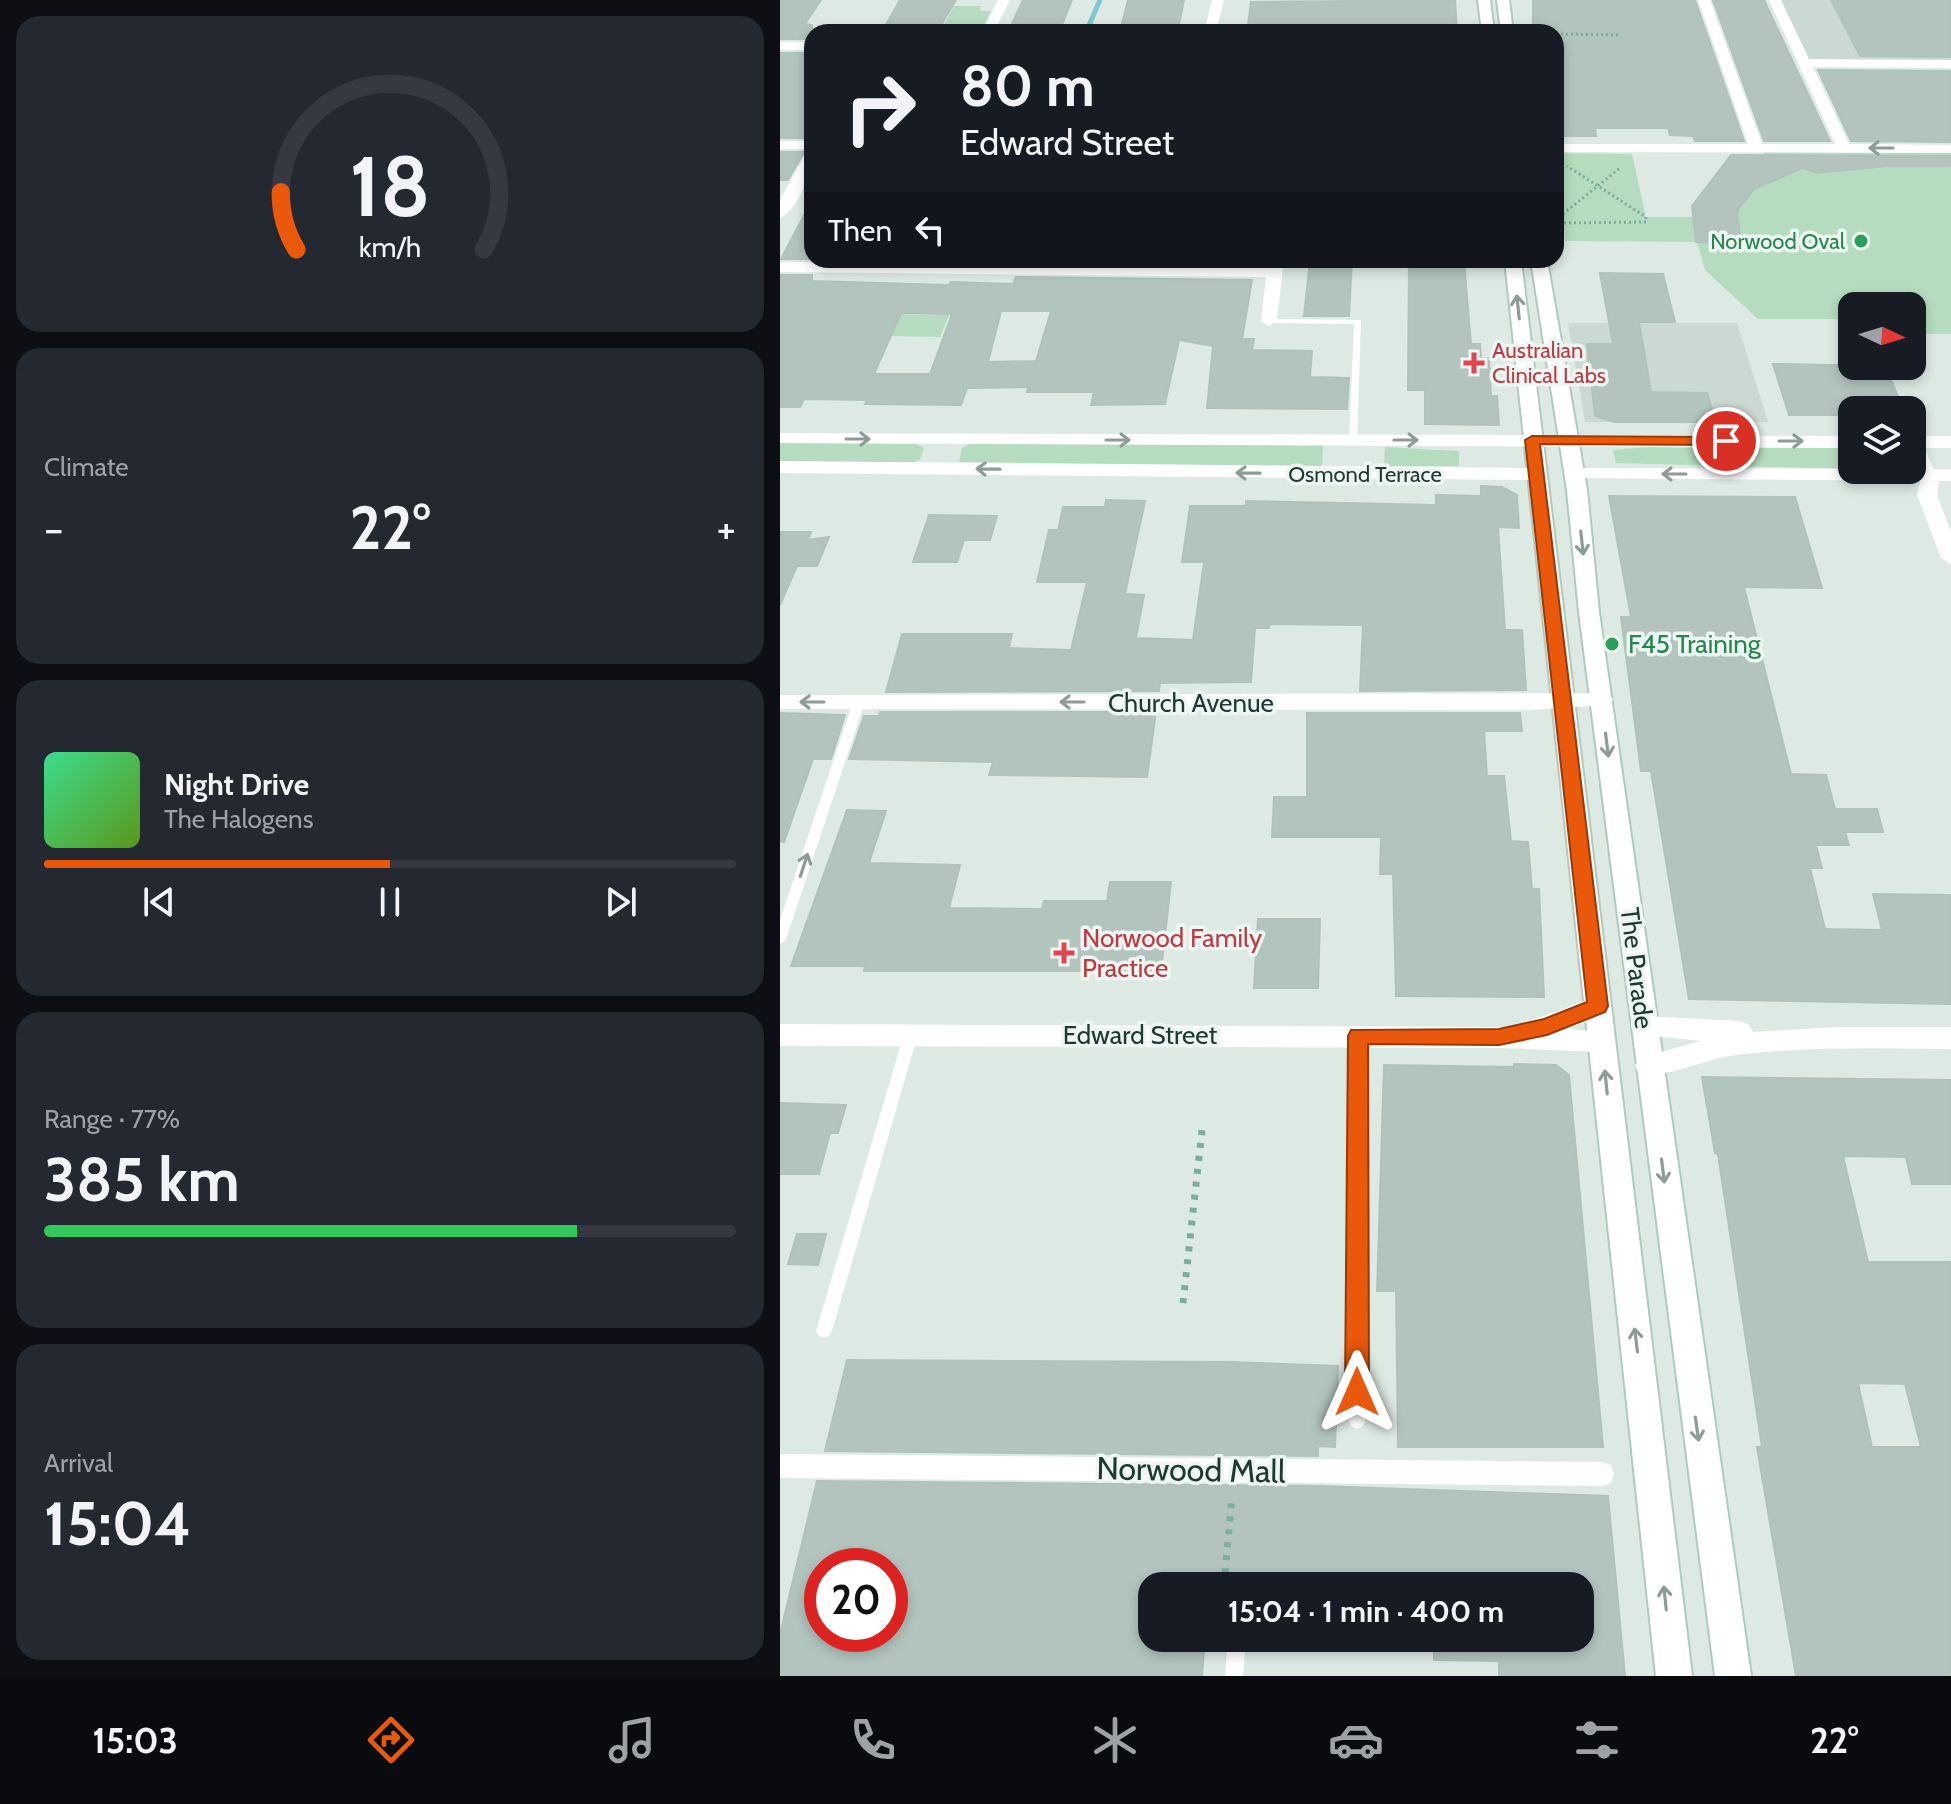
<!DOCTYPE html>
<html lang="en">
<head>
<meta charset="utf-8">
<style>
	body { margin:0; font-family:Cabin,sans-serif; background:#242831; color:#f1f3f6; height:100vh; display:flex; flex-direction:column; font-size:30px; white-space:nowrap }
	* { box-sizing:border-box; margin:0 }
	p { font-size:26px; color:#9ea1a6 }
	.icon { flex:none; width:44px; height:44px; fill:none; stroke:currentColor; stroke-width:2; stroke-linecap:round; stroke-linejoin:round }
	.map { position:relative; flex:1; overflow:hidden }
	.panel { display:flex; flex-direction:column; gap:16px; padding:16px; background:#0d0f14; width:780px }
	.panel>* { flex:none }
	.banner { position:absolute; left:24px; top:24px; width:760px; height:244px; border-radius:24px; box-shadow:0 4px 12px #0003; background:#171b24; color:#f1f3f6; overflow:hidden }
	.needle { width:52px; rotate:94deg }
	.fabs { position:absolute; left:1058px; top:292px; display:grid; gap:16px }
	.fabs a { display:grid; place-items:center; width:88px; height:88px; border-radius:16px; background:#171b24; box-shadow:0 4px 12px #0003; font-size:40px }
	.speed { position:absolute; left:24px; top:1548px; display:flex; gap:16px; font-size:40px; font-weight:700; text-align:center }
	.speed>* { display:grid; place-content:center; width:104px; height:104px; border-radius:50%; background:#171b24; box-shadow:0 4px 12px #0003; line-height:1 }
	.speed .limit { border:12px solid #d22; background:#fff; color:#111 }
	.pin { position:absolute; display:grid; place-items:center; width:68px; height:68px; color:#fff; margin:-34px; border:4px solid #fff; border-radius:50%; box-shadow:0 2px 8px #0007 }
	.me { position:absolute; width:88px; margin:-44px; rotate:0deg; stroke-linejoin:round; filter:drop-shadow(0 0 6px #0008) }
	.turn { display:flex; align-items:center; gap:28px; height:168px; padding:0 24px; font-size:36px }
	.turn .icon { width:104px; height:104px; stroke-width:2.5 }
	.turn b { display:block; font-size:56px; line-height:68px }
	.then { display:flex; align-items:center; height:76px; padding:0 24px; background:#0003; gap:16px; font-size:30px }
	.big { font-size:60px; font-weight:800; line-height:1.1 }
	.panel .card { flex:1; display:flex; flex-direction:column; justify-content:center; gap:12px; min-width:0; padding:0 28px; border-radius:24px; background:#242831 }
	.panel .dial { align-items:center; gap:0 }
	.dial svg { height:208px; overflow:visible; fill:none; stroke:#363941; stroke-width:7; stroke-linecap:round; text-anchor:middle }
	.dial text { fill:#f1f3f6; stroke:none }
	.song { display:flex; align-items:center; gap:24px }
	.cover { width:96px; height:96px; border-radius:12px; background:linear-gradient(135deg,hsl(150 70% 55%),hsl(90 70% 35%)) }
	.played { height:8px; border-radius:4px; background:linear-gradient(90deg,#ea580c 50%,#363941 50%) }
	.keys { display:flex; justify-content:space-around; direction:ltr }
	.heat { display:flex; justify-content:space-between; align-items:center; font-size:44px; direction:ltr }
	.charge { height:12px; border-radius:6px; background:linear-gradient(90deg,#34c759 77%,#363941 0) }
	.trip { position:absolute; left:358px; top:1572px; width:456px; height:80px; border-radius:24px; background:#171b24; box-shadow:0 4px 12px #0003; font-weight:800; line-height:80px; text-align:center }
	.tabs { display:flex; height:128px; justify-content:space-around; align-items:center; background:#090b0e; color:#9ea1a6 }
	.tabs .icon { width:56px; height:56px }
	.tabs .active { color:#ea580c }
	.tabs b { font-size:36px; color:#f1f3f6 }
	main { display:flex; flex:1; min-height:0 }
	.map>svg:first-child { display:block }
	.built { fill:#cbd9d3 }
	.green { fill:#b5dcbe }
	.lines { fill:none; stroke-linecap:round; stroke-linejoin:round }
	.stream { stroke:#82c7d2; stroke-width:5 }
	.building { fill:#b2c4bd; stroke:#afc3bb; stroke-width:2; fill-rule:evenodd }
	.secondary-casing { stroke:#b0cac0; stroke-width:4 }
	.path-far1 { stroke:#7cae9e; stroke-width:3; stroke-dasharray:2 3; stroke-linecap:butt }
	.path { stroke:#7cae9e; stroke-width:7; stroke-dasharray:5 8; stroke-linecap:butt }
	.service { fill:#fff; fill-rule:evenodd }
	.pedestrian { fill:#fff; fill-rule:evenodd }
	.minor { fill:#fff; fill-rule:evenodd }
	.tertiary { fill:#fff; fill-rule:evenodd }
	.secondary { fill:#fff; fill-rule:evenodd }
	.oneway { stroke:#8e9c98 }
	.route { fill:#ea580c; stroke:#983908; stroke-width:2 }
	.leisure-dot { fill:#2e9e5b; stroke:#edf6f2; stroke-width:3 }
	.health-dot { fill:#e0444e; stroke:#edf6f2; stroke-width:3 }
	.labels { text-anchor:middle; stroke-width:7; stroke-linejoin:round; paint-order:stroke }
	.far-leisure-label { font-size:22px; fill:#27864d; stroke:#edf6f2; text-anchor:end }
	.far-health-label { font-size:22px; fill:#be3a42; stroke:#edf6f2; text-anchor:start }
	.far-street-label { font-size:22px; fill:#1e3931; stroke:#edf6f2 }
	.leisure-label { font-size:26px; fill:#27864d; stroke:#edf6f2; text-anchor:start }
	.street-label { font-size:26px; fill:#1e3931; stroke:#edf6f2 }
	.health-label { font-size:26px; fill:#be3a42; stroke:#edf6f2; text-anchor:start }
	.near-street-label { font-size:32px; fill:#1e3931; stroke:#edf6f2 }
</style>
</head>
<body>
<main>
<section class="panel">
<div class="card dial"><svg viewBox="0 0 100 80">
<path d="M14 69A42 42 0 1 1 86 69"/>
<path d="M14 69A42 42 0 0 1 8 47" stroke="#ea580c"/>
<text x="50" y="56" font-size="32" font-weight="700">18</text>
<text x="50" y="72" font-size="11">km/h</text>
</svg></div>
<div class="card"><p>Climate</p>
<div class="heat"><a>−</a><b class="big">22°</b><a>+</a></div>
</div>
<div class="card">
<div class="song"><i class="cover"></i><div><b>Night Drive</b><p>The Halogens</p></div></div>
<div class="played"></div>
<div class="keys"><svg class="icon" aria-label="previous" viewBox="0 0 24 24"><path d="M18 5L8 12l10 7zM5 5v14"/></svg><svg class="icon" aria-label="pause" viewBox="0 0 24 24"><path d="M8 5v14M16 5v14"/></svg><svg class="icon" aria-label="next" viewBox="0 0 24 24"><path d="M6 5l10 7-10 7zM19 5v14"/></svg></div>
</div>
<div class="card"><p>Range · 77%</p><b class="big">385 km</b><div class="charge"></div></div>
<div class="card"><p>Arrival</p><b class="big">15:04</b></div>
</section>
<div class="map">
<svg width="1171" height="1676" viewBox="0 0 1171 1676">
	<rect width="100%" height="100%" fill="#ddeae4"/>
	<g class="built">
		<polygon points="995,0 1171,0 1171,64 1024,63"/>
		<polygon points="788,323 957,323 988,422 805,422"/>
	</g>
	<g class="green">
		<polygon points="174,6 201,6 200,11 211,11 200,32 160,32"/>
		<polygon points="983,151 1171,152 1171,334 1132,334 1132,306 1072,306 1072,319 978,319 925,270 917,242 785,241 776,153 852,154 866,217 913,217 912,206 936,175 984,155"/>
		<polygon points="74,314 169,315 160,337 63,335"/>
		<polygon points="0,443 136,444 144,448 140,459 133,463 0,463"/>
		<polygon points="190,444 543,445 542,466 179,462 182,448"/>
		<polygon points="605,447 679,451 679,466 604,466"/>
		<polygon points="869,447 1072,448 1072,469 836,463 833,450"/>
	</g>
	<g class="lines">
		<polyline class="stream" points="306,32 320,0"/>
	</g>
	<g class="building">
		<polygon points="0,0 41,0 25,24 32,25 32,39 0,39"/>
		<polygon points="120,0 176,0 157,32 102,32"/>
		<polygon points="243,0 292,0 279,32 228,32"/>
		<polygon points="348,0 404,0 398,29 346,29 347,24 342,24"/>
		<polygon points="675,0 677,30 467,32 471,2"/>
		<polygon points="753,0 915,0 964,141 915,141 913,136 890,135 888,128 815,128 816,136 776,136 776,32 753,28"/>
		<polygon points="933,0 984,0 1050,141 984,141"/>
		<polygon points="1051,0 1171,0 1171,57 1080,56"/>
		<rect x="0" y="53" width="32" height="85"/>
		<polygon points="1038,70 1171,71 1171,142 1071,141"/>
		<polygon points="0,152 24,152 8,180 0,180"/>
		<polygon points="951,155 1171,156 1171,166 1106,166 1036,173 1023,168 974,189 957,211 961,243 916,242 912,206"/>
		<polygon points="32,200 32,259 1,259"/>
		<polygon points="242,260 475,260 474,264"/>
		<polygon points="530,260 572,260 569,316 524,316"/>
		<polygon points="629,260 684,261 691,344 700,344 701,358 709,358 711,396 717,396 719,425 645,424 645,390 628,390"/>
		<polygon points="820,273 883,274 895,322 859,322 871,392 927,393 936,422 834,422 815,416 807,344 833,344"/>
		<path d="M0,275H32V281L169,285L171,282L233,284L236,277L472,280L462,339H474L472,350L532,351L530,377L569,378L567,409L427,408L433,346L399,340L385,404L311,405L314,392H247L248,387L187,388L181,405L85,404L87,400L24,399L20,407H0ZM221,311H271L256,361L208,362ZM121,313L172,314L150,374H94Z"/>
		<polygon points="993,364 1106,366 1123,410 1072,410 1072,415 1009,415"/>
		<polygon points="701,486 722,487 737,495 739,528 718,527 725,630 742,630 746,690 580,691 583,625 490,624 489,628 475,628 471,682 380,683 379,691 106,692 122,634 232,634 229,648 291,650 307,582 257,582 269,530 278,530 283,507 325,507 326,500 365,501 345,594 364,595 356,638 413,640 424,562 402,562 410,506 466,506 466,501 656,505 656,495 701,496"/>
		<polygon points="829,496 1015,497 1042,588 964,587 1011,774 1046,775 1055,809 1097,809 1103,832 1065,832 1069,845 1036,845 1042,868 1030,868 1045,929 1102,930 1093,894 1171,895 1171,1004 909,999 871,771 861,771 841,617 851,617"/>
		<polygon points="149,515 217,516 210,540 184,540 177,562 133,562"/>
		<polygon points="0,532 31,532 28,540 49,537 37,566 17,566 0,605"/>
		<polygon points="100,712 376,712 367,777 209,775 213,762 69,759 84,716 99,716"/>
		<polygon points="0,713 65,715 51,759 33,759 4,842 0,841"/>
		<polygon points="527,713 740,713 742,731 704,731 707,776 724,776 731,841 748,842 752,889 759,889 764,997 616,996 613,874 600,874 601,837 492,837 494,797 527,797"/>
		<polygon points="67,810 106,811 89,863 180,865 169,908 262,909 264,901 327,901 330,882 391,882 381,971 84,971 85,966 11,966"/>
		<polygon points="478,919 540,919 538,988 474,988"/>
		<polygon points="734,1064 776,1065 789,1075 823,1447 618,1447 616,1291 597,1291 604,1065 734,1067"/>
		<path d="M922,1077L1171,1080V1184H1132L1126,1157L1063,1156L1088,1262H1171V1676H1016L977,1447H982L938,1154L935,1153ZM1078,1383L1125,1384L1141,1447H1092Z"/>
		<polygon points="0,1103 66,1105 58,1133 50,1133 39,1174 0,1174"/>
		<polygon points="17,1234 46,1234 38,1265 8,1264"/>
		<polygon points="67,1360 451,1362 558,1366 555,1447 538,1446 538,1456 45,1451"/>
		<path d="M37,1481L538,1486L828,1496L845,1676H719V1661L654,1660V1638H800V1586H678V1581H430V1586H372V1638H425L422,1676H0V1634ZM42,1566H110V1634H42Z"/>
	</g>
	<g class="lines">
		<defs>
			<g id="secondary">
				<polygon points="698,0 710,0 714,32 702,32"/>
				<polygon points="717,0 729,0 733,32 721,32"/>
				<polygon points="725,260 741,260 912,1676 876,1676"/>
				<polygon points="751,260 767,260 807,490 819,612 971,1676 935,1676 799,612 787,490"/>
			</g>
		</defs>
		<use href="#secondary" class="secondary-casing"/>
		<g class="path-far1">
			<polyline points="776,34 840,35"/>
			<polyline points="779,217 840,168"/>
			<polyline points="779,223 866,222 866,217 787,166"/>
		</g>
		<g class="path">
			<polyline points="403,1303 422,1130"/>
			<polyline points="444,1586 452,1496"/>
		</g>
		<g class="service">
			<polygon points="486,319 581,320 577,442 571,442 569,440 574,324 489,323 485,321"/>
			<polygon points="1137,439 1142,442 1156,475 1154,477 1151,478 1146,475 1132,442"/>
			<polygon points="79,698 85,702 6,939 4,942 0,944 0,920 73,702"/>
			<polygon points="131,1029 136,1030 138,1034 52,1331 49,1336 44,1338 39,1336 36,1331 124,1034 126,1030"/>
			<polygon points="578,1031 583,1032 585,1036 585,1421 583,1426 577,1429 571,1426 569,1421 571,1036 573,1032"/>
			<polygon points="448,1638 466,1638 463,1676 445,1676"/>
		</g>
		<polygon class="pedestrian" points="0,1454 822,1462 831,1465 834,1474 831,1483 822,1486 0,1478"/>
		<g class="minor">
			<polygon points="218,0 230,0 214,32 202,32"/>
			<polygon points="432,0 444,0 436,32 424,32"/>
			<polygon points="918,0 930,0 982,144 1055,144 989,0 1001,0 1029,59 1171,60 1171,68 1033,67 1069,144 1171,145 1171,153 776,152 776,144 968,144"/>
			<rect x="0" y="42" width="32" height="8"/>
			<rect x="0" y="141" width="32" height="8"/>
			<path d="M32,151C32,170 19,210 0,218V200L25,155Z"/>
			<polygon points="488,260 504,260 497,321 489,326 481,321 486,277 0,272 0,262 487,267"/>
			<polygon points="1151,469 1160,475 1157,495 1171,532 1171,564 1161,558 1137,495 1142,475"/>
			<polygon points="822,693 830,695 833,700 830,705 748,710 0,709 0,695"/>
			<polygon points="818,996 827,999 831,1006 827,1013 789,1029 831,1033 834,1041 831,1049 821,1052 719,1048 0,1046 0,1024 734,1027"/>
			<path d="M864,1016L960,1021L969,1025L973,1032L1056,1027H1171V1049C1097,1048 1023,1046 949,1056C925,1060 879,1080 859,1074L855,1066L859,1058L921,1041L855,1034L851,1027L855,1020Z"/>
		</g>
		<g class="tertiary">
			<polygon points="0,433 1072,436 1072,448 0,443"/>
			<rect x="1132" y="436" width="39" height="12"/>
			<polygon points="0,461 756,468 765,474 756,480 0,473"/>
			<polygon points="794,468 1171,469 1171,481 787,478 787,470"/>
		</g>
		<use href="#secondary" class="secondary"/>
	</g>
	<defs><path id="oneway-shaft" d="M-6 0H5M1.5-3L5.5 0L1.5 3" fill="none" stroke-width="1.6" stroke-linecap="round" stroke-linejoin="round" transform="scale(2)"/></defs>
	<g class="oneway">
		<use href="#oneway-shaft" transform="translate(1101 148) rotate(-180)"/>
		<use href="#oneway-shaft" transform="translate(738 307) rotate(-96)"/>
		<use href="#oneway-shaft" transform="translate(78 439)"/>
		<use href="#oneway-shaft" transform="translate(338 440)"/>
		<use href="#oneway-shaft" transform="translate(626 440)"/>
		<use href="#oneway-shaft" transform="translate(1011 441)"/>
		<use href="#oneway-shaft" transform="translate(208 469) rotate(-179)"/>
		<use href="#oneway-shaft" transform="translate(468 473) rotate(-179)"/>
		<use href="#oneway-shaft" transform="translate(894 474) rotate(-180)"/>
		<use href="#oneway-shaft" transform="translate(802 543) rotate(84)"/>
		<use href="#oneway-shaft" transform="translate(32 702) rotate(180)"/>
		<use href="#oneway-shaft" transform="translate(292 702) rotate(-180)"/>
		<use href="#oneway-shaft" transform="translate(827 745) rotate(83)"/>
		<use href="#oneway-shaft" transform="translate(24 865) rotate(-72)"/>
		<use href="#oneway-shaft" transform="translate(826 1082) rotate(-96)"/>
		<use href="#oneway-shaft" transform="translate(883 1171) rotate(83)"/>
		<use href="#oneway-shaft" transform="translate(856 1340) rotate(-97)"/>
		<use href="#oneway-shaft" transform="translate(917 1429) rotate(82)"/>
		<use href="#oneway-shaft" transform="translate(885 1598) rotate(-96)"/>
	</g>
	<polygon class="route" points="752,436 946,437 953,441 946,445 760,444 828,1006 825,1012 767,1035 719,1045 588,1044 589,1392 585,1400 577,1404 568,1400 565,1392 568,1036 571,1030 719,1029 764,1019 807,1002 745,440"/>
	<g class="leisure-dot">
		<circle cx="1081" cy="241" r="8"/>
		<circle cx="832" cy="644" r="8"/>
	</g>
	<g class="health-dot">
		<path d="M690 351h8v8h8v8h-8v8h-8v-8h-8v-8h8z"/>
		<path d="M280 941h8v8h8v8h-8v8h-8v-8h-8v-8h8z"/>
	</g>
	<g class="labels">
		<g class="far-leisure-label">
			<text x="1065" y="249">Norwood Oval</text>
		</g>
		<g class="far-health-label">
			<text x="712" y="358">Australian<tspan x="712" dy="25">Clinical Labs</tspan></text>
		</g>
		<g class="far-street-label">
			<text x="585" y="482">Osmond Terrace</text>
		</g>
		<g class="leisure-label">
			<text x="848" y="653">F45 Training</text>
		</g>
		<g class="street-label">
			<text x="411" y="712">Church Avenue</text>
			<text transform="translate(857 968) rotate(83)" y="9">The Parade</text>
			<text x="360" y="1044">Edward Street</text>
		</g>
		<g class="health-label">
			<text x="302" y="947">Norwood Family<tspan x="302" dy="30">Practice</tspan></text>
		</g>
		<g class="near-street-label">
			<text transform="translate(411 1470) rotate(1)" y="11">Norwood Mall</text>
		</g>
	</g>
</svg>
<div class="fabs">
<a><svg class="needle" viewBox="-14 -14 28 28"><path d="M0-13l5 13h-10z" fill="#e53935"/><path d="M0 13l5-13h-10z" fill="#9ea1a6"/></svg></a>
<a><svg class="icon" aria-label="layers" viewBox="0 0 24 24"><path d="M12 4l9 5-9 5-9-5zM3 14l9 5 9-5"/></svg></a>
</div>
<div class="speed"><div class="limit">20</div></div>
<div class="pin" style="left:946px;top:441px;background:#d93025"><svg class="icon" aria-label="arrive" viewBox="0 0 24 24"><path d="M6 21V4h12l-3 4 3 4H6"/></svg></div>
<svg class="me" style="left:577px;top:1392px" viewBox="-20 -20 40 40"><path d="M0-17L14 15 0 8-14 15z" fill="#ea580c" stroke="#fff" stroke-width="4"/></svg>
<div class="trip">15:04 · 1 min · 400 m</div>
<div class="banner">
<div class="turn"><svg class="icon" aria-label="right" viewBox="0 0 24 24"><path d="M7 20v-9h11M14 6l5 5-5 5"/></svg><div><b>80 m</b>Edward Street</div></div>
<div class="then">Then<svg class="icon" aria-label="left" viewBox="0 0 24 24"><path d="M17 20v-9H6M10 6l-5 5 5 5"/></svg></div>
</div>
</div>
</main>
<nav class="tabs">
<b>15:03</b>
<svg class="icon active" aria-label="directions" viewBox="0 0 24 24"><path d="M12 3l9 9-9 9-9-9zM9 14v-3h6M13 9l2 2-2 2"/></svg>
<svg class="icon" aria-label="music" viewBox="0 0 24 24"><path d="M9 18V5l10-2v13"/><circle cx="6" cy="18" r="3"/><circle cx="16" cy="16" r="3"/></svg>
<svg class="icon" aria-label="phone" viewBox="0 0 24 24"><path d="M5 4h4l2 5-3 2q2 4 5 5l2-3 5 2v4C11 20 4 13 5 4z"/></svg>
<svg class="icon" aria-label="climate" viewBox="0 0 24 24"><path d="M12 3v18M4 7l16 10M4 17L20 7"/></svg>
<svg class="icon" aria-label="car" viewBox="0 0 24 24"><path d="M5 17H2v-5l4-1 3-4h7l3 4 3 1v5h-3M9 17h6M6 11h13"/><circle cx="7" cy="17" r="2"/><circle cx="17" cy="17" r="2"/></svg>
<svg class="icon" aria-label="filters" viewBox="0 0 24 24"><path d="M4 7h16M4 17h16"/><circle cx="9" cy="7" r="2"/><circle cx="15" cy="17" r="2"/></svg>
<b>22°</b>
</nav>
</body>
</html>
